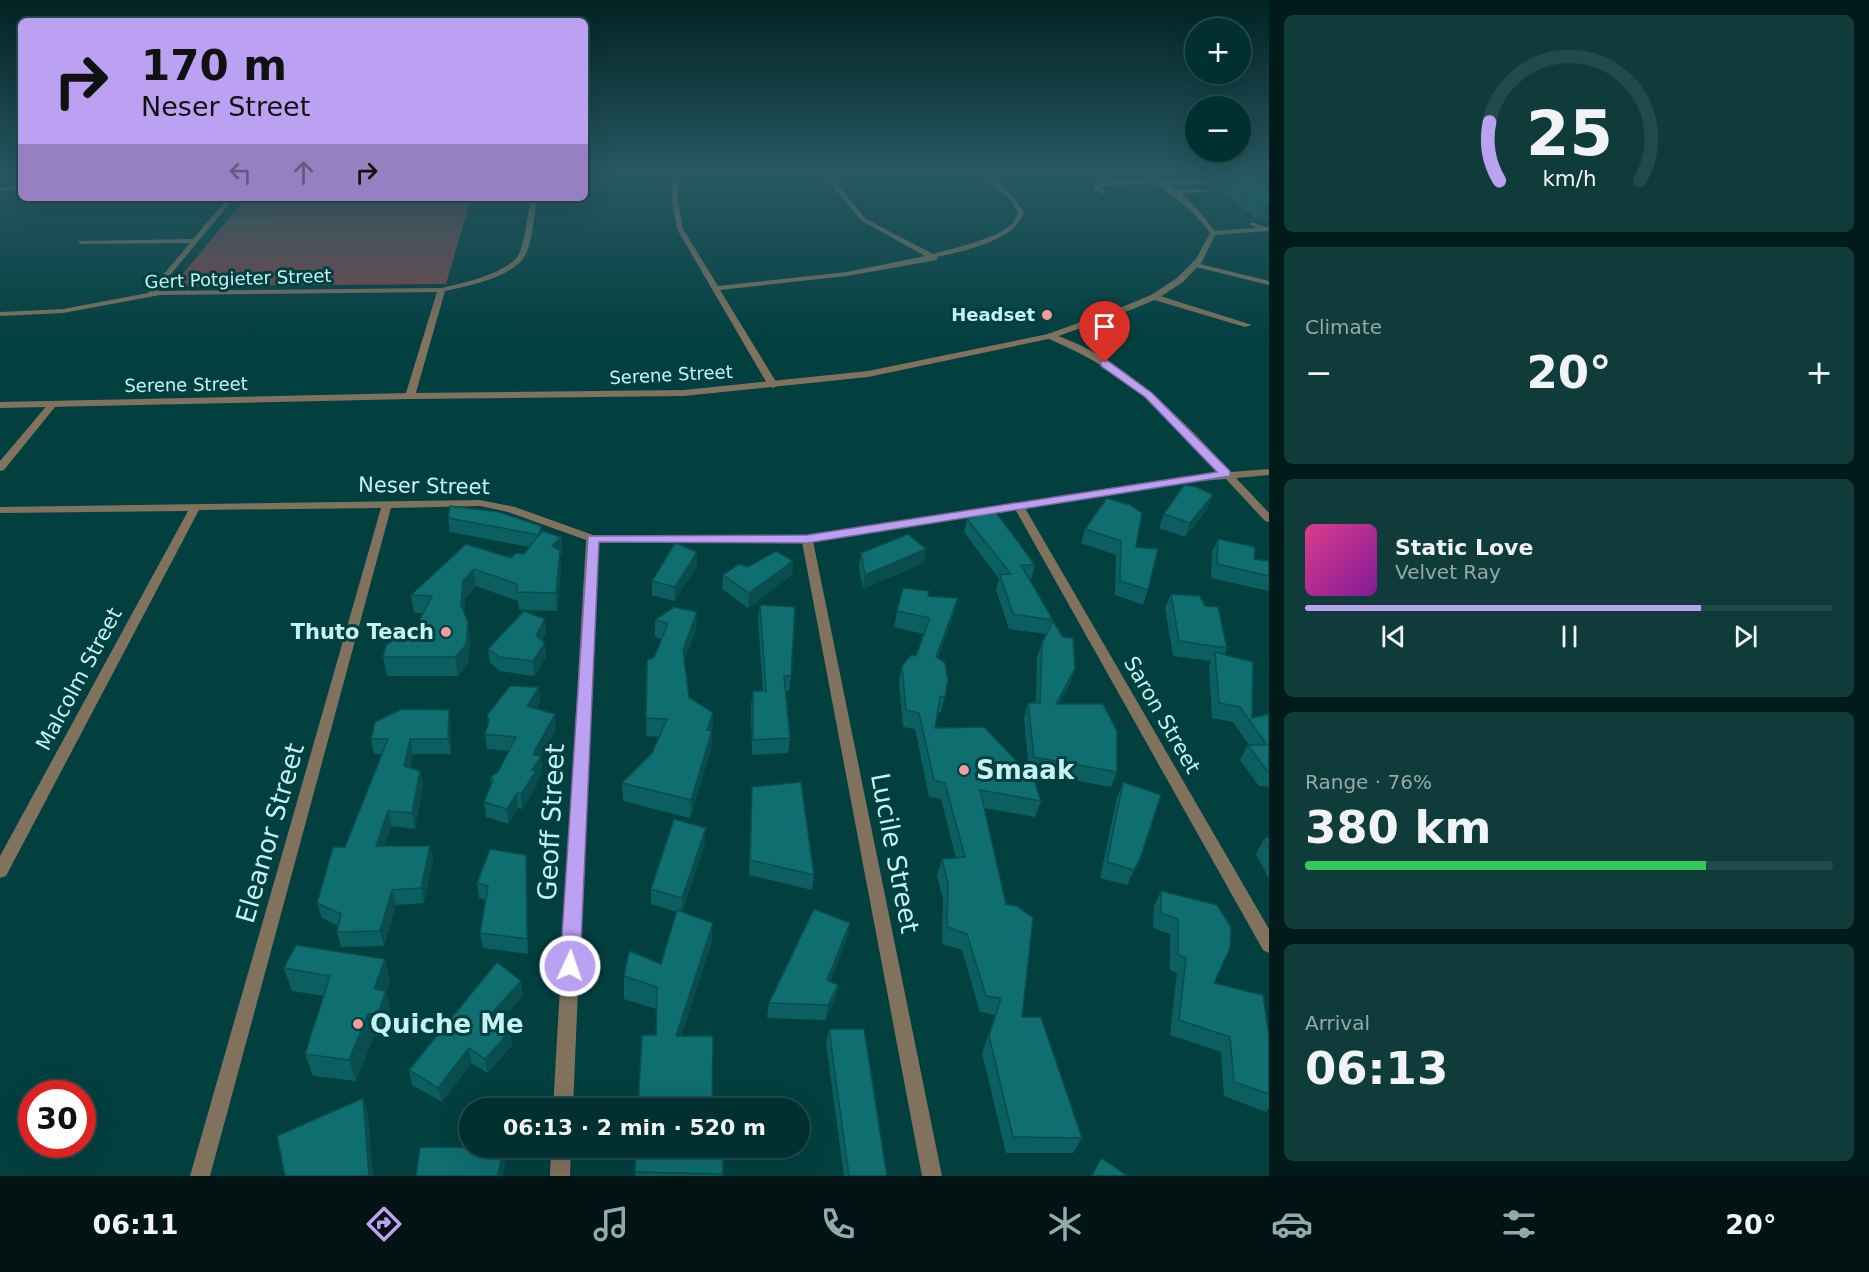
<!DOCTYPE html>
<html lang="en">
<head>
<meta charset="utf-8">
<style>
	body { margin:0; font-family:"DejaVu Sans",sans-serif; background:#103b3b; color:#f1f3f6; height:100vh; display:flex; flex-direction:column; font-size:22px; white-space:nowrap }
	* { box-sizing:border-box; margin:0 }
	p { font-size:20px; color:#96a9aa }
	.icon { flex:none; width:33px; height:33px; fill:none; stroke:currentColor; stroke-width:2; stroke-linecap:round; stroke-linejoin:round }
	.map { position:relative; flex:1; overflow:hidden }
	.sheet { display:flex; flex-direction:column; gap:15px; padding:15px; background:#011a1a; width:600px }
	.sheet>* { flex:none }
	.banner { position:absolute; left:18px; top:18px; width:570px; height:183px; border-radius:9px; box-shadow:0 6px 24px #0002,0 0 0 2px #234a4b; background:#bca0f2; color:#111; overflow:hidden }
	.fabs { position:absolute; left:1185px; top:18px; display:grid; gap:12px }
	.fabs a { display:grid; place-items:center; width:66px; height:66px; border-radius:50%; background:#022f2f; box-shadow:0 6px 24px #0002,0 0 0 2px #234a4b; font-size:30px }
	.speed { position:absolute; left:18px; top:1080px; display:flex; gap:12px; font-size:30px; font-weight:700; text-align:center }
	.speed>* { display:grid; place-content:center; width:78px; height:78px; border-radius:50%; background:#022f2f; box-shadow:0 6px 24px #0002,0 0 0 2px #234a4b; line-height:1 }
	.speed .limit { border:9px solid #d22; background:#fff; color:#111 }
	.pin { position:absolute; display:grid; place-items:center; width:51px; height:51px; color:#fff; margin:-62px -26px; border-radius:50% 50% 50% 0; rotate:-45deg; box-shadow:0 0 6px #0007 }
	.pin .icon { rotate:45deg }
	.me { position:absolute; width:66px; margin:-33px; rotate:3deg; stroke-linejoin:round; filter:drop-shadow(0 0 4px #0008) }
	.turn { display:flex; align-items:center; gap:21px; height:126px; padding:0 24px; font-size:27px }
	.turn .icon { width:78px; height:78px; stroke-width:2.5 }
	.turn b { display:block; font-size:42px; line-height:51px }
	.lanes { display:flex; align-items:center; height:57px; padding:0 24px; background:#0003; justify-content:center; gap:30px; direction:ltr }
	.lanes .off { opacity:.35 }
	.big { font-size:45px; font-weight:700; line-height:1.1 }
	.sheet .card { flex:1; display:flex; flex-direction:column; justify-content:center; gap:9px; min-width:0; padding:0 21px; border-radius:9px; background:#103b3b }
	.sheet .dial { align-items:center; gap:0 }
	.dial svg { height:156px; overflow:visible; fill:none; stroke:#234a4b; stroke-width:7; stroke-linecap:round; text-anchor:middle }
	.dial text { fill:#f1f3f6; stroke:none }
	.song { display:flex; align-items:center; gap:18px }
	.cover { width:72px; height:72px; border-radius:9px; background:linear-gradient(135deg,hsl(330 70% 55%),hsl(290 70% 35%)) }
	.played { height:6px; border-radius:3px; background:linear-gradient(90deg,#bca0f2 75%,#234a4b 75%) }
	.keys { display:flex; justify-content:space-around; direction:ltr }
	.heat { display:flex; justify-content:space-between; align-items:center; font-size:33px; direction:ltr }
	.charge { height:9px; border-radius:4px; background:linear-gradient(90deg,#34c759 76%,#234a4b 0) }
	.trip { position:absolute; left:459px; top:1098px; width:351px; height:60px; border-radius:30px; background:#022f2f; box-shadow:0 6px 24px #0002,0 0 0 2px #234a4b; font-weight:700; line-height:60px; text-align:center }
	.dock { display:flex; height:96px; justify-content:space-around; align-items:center; background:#011313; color:#96a9aa }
	.dock .icon { width:42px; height:42px }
	.dock .active { color:#bca0f2 }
	.dock b { font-size:27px; color:#f1f3f6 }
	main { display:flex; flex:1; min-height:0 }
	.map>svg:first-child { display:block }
	.green { fill:#7d474b }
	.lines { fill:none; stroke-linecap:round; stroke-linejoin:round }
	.path { stroke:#4d8484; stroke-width:2; stroke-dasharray:1.5 2; stroke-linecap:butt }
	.service { fill:#81725d; fill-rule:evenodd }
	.minor { fill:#81725d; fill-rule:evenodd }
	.tertiary { fill:#81725d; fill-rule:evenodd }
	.wall { fill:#0c5f60 }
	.shaded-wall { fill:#0a4d4e }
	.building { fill:#0e6e70; stroke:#0a4d4e; stroke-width:1.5 }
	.route { fill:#bca0f2; stroke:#7a689d; stroke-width:1.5 }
	.poi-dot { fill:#f49b9f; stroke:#023f3f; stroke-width:2 }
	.labels { text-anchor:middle; stroke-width:6; stroke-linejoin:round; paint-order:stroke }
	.far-street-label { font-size:18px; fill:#c5f2f2; stroke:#023f3f }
	.far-poi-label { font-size:18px; font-weight:bold; fill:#c5f2f2; stroke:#023f3f; text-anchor:end }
	.street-label { font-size:21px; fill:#c5f2f2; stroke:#023f3f }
	.poi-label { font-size:21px; font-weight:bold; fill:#c5f2f2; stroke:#023f3f; text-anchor:end }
	.near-poi-label { font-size:26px; font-weight:bold; fill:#c5f2f2; stroke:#023f3f; text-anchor:start }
	.near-street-label { font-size:26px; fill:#c5f2f2; stroke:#023f3f }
</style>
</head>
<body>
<main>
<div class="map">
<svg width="1269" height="1176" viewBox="0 0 1269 1176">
	<rect width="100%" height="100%" fill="#023f3f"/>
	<polygon class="green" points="246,198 471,198 446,284 180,286 175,283"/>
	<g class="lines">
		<polyline class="path" points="224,225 271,221"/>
		<g class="service">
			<polygon points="1157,179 1159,182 1100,187 1106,192 1103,194 1094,189 1094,185 1097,183"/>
			<polygon points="1205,189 1207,190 1207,192 1176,194 1173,192 1176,190"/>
			<polygon points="1252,222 1267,228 1268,229 1265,231 1250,225 1249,224"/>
		</g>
		<g class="minor">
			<path d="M672,175H678V201L683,229L718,286L847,272L925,256L862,221L823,175H829L866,219L933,254C952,249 998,238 1012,224C1015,221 1016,217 1018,212L1010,199L979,175C996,175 1016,199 1024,212C1017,240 963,251 937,257V260L847,276L720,290L778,385L773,388L768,385L677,229L672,201Z"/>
			<polygon points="1210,175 1217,175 1221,180 1218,182 1162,186 1159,184 1162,182 1213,179"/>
			<polygon points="21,184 21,188 0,192 0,188"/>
			<path d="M228,198H234L157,291L442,288C462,283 509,273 519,254C526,237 527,216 531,198H537C534,216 533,238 526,254C515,277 468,286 445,291L415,396L410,399L405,396L437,292L160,295L63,313L0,316V312L63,309L148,293L190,243L81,244L79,243V241L193,239Z"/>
			<polygon points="1269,227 1269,231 1213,235 1210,233 1213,231"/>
			<polygon points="1192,262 1269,281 1269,285 1192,266"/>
			<polygon points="1151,295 1157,295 1252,325 1245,327 1151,299"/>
			<path d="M1050,333C1123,357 1180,417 1231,472L1269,469V475L1236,478L1269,513V522L1265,521L1226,479L1186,482L1025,508L1269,929V953L1263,950L1015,509L813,541L942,1176H922L802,542L597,541L573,1108H553L586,540L508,512L480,506L391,508L210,1176H190L381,508L199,510L6,876L0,878V856L188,511L0,513V507L480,500L515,507L593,535L807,536L1186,476L1221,473C1190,439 1158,404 1120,378C1097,361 1072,349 1047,338V334Z"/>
			<polygon points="52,402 57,405 55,407 4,470 0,471 0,461 49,403"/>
			<polygon points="551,1148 571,1148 570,1176 550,1176"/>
		</g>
		<path class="tertiary" d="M1144,175C1169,175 1203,214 1216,233L1202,262L1183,282L1157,299L1133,309L1053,338L868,377L684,396L410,399L0,408V402L410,393L684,390L868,371L1048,334L1127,305L1151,295L1177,278L1196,259L1210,233C1191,206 1169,195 1144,175Z"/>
	</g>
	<g class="wall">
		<polygon points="1213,175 1246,175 1269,190 1269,219 1259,220 1210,185"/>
		<polygon points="1208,508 1185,537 1159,528 1164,514"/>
		<polygon points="448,518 541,526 542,532 561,537 562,554 560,556 561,568 557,611 519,610 518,601 476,586 465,599 464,612 468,622 470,640 468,663 458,676 387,676 383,657 417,625 423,613 414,613 411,595 466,544 511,558 524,554 530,547 450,532"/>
		<polygon points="967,519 1035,565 1031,579 1029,579 1053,620 1052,624 1075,669 1070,684 1059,704 1117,772 1111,787 1029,772 1024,718 1028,703 1036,703 1037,657 1042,643 1046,634 1009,629 996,590 999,579 964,532"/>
		<polygon points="1085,529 1136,547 1148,590 1143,605 1115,595 1116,555 1081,543"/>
		<polygon points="1218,539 1254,559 1269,561 1269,591 1211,578 1212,552"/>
		<polygon points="926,549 923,563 863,589 859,567 861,553"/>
		<polygon points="793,561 792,575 748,608 722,589 723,575 748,567"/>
		<polygon points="697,566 674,601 652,595 652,581"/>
		<polygon points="1171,594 1227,648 1224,655 1252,718 1269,714 1269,787 1259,786 1240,760 1248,745 1249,745 1233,722 1212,718 1209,667 1211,661 1173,656 1165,608"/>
		<polygon points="928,596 954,614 938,658 945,696 941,712 937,713 935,728 1041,801 1035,817 984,808 1022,1017 1082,1138 1073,1153 1006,1153 982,1053 995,1015 980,1012 962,950 942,944 943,899 937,876 942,859 956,858 941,799 929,797 915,729 903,727 899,682 902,666 916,656 924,634 894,627 897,611"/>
		<polygon points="760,605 791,676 789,691 785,691 790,738 788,753 752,755 751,706 753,691 763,691 758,619"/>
		<polygon points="545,619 546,634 542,640 546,657 534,676 500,671 490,663 488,649"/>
		<polygon points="655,620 696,630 684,662 689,697 713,713 711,749 690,818 623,801 622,783 652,753 659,737 646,736 647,660 654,658 661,639 655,637"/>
		<polygon points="540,702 536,709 556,729 541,757 542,772 537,780 537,786 522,809 518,808 508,824 486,817 484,802 491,784 490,777 498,772 509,751 487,749 485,734 488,725 487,715"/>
		<polygon points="449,710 451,725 451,754 413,754 410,768 420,771 423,786 415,829 391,826 384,846 430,846 433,861 424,903 396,905 384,946 341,947 337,932 338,926 322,918 317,903 345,847 382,754 374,754 371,739"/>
		<polygon points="1123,782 1140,859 1127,885 1100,878 1117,797"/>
		<polygon points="752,787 814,875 812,890 749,875 751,802"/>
		<polygon points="1269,837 1269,879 1256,854 1264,839"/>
		<polygon points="705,843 682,912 713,923 711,945 656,1009 624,999 624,976 661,964 677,912 651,904 651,889"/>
		<polygon points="526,855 527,870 528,954 483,948 480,933 486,900 479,898 477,883"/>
		<polygon points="1161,891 1214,983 1269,1037 1269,1108 1266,1112 1224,1096 1221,1052 1170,1035 1177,973 1170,970 1170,934 1153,928 1154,906"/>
		<polygon points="850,923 847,938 830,981 838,985 835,1000 825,1020 767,1018 769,1003"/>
		<polygon points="284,968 390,981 386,993 391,1013 384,1036 374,1036 356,1081 313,1076 305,1054 324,996 292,991"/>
		<polygon points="523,996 499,1022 510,1031 512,1045 488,1073 471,1063 442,1102 412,1085 409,1070"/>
		<polygon points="829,1029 887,1176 844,1176 826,1043"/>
		<polygon points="636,1148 723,1148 723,1176 635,1176"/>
	</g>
	<g class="shaded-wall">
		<polygon points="1265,205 1269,205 1269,219 1259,220"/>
		<polygon points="1213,495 1208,508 1185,537 1190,523"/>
		<polygon points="561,537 562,554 560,556 561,568 557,611 552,546"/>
		<polygon points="926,549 923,563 863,589 865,575"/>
		<polygon points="697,552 697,566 674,601 675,587"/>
		<polygon points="793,561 792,575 748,608 749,593"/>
		<polygon points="474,569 476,586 465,599 463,623 461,605 463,581"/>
		<polygon points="958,598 954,614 933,673 936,657"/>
		<polygon points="697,612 696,630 682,668 683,650"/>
		<polygon points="545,619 546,634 537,650 536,636"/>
		<polygon points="468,622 470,640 468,663 458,676 455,657"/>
		<polygon points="545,643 546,657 534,676 533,661"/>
		<polygon points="1075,669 1070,684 1051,719 1056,704"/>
		<polygon points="539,687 540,702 529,721 527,706"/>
		<polygon points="449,710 451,725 451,754 448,739"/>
		<polygon points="713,713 711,749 690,818 691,800 707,730"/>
		<polygon points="555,714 556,729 541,757 542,772 537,780 537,786 522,809 521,794 533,754"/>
		<polygon points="410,739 413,754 407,781 404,766"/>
		<polygon points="420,771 423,786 415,829 412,813"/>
		<polygon points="517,793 518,808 508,824 507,809"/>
		<polygon points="388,811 391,826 379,862 376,846"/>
		<polygon points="706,828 705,843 681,913 682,898"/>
		<polygon points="430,846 433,861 424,903 421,888"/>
		<polygon points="526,855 527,870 528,954 527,939"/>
		<polygon points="1140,859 1133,874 1127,885 1134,870"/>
		<polygon points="392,890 396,905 384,946 380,931"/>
		<polygon points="713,923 711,945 675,1057 676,1036"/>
		<polygon points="850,923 847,938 824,995 827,980"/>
		<polygon points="385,959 390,981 386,993 391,1013 384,1036 378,1014 374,989"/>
		<polygon points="521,981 523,996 493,1029 491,1014"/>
		<polygon points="838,985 835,1000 825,1020 828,1005"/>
		<polygon points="368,1014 374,1036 356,1081 349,1060"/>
		<polygon points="510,1031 512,1045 488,1073 485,1059"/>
		<polygon points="469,1048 471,1063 442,1102 438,1088"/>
		<polygon points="363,1098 368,1113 373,1176 369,1176"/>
		<polygon points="503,1148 505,1162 503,1176 498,1176"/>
	</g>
	<g class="building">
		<polygon points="1220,175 1246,175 1269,190 1269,205 1265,205"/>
		<polygon points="1184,485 1197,487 1213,495 1190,523 1164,514"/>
		<polygon points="1107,498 1130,505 1142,513 1136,547 1158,549 1148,590 1120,581 1121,541 1085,529"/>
		<polygon points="450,506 499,512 541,526 539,535 448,518"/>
		<polygon points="995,511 1035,565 1021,565 1053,620 1013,614 1000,575 1011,574 967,519"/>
		<polygon points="542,531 561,537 552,546 560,550 556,593 517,592 517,584 474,569 463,581 461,605 468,622 466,645 455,657 383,657 386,645 417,625 432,596 411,595 466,544 511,558 516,553 524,554"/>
		<polygon points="908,534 926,549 865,575 861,553"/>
		<polygon points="1218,539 1255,547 1254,559 1269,561 1269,576 1217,564"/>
		<polygon points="675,543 697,552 675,587 652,581"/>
		<polygon points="776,551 793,561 749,593 723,575 739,564 748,567"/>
		<polygon points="903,588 929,591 928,596 958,598 936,657 945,663 948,680 945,696 940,697 935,728 984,727 1034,779 1041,801 980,790 1006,904 1017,906 1033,918 1022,1017 1041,1017 1082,1138 1013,1137 989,1036 1001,998 986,996 967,934 947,927 948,883 942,859 965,857 945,783 934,780 919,713 906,710 902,666 911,655 916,656 930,618 897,611"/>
		<polygon points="1171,594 1200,596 1205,606 1218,607 1227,648 1179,641"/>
		<polygon points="760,605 795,607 791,676 784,676 790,738 753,740 753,691 766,691"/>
		<polygon points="674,607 697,612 683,650 689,697 713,713 707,730 712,731 691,800 622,783 652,753 667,719 646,718 647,660 654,658 668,623 655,620"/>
		<polygon points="524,611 545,619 536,636 545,643 533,661 499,657 488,649"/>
		<polygon points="1053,621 1063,637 1073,638 1075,669 1056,704 1103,704 1117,731 1117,772 1034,757 1028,703 1040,703 1042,643"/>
		<polygon points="1215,652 1253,662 1252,718 1269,714 1269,771 1267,771 1248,745 1267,745 1240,707 1219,703"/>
		<polygon points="510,686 539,687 527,706 555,714 533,754 541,757 532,770 536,771 521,794 517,793 507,809 484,802 493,780 490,777 498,772 516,737 485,734 489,720 487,715"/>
		<polygon points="402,709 449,710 448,739 410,739 404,766 420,771 412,813 388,811 376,846 430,846 421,888 392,890 380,931 337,932 341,914 317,903 333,847 345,847 388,739 371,739 375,722"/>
		<polygon points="801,782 814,875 750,860 752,787"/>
		<polygon points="1123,782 1161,795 1140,859 1134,870 1107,862"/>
		<polygon points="674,819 706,828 682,898 651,889"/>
		<polygon points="1269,837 1269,848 1264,839"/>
		<polygon points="490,849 526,855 527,939 480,933 488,886 477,883"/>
		<polygon points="1161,891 1217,905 1231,927 1230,948 1214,983 1263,995 1269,1037 1269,1094 1234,1082 1230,1037 1179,1020 1186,958 1178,955 1178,919 1161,913"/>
		<polygon points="814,909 850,923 827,980 838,985 828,1005 769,1003"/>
		<polygon points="677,910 713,923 676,1036 713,1036 712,1108 638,1108 642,1035 656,1035 657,987 624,976 629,951 661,964"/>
		<polygon points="296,945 385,959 374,989 386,991 378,1014 368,1014 349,1060 305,1054 330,976 284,968"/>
		<polygon points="497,962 521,981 491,1014 510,1031 485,1059 469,1048 438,1088 409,1070"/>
		<polygon points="829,1029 864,1029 887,1176 849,1176"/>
		<polygon points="363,1098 369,1176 285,1176 277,1136"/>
		<polygon points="420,1147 503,1148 498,1176 416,1176"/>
		<polygon points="636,1148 723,1148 723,1174 635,1172"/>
		<polygon points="1101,1158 1128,1176 1092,1176"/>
	</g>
	<linearGradient id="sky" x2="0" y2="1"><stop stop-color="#012323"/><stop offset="0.51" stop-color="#285863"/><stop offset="1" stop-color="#285863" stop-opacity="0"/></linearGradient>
	<rect width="1269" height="340" fill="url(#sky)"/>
	<polygon class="route" points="1101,361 1108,361 1152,393 1230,471 1230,476 807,543 599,542 580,966 577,972 570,975 563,972 560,966 588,536 807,535 1217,472 1145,397 1101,366"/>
	<g class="poi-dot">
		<circle cx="1047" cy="315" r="6"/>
		<circle cx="446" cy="632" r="6"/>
		<circle cx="964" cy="770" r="6"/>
		<circle cx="358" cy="1024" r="6"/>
	</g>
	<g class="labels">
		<g class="far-street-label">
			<text transform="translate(238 279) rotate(-2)" y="6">Gert Potgieter Street</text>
			<text transform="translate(671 375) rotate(-3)" y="6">Serene Street</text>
			<text transform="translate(186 385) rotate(-1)" y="6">Serene Street</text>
		</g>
		<g class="far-poi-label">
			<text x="1035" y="321">Headset</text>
		</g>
		<g class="street-label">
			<text transform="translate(424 486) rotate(1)" y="7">Neser Street</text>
			<text transform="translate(79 679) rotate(-62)" y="7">Malcolm Street</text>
			<text transform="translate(1162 715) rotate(60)" y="7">Saron Street</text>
		</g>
		<g class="poi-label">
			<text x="434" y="639">Thuto Teach</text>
		</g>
		<g class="near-poi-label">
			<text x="976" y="779">Smaak</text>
			<text x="370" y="1033">Quiche Me</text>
		</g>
		<g class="near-street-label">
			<text transform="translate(551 822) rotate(-87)" y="9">Geoff Street</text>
			<text transform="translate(270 833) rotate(-74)" y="9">Eleanor Street</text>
			<text transform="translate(895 853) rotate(79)" y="9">Lucile Street</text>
		</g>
	</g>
</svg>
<div class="fabs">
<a>+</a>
<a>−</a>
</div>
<div class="speed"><div class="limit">30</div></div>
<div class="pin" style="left:1105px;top:363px;background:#d93025"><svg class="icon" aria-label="arrive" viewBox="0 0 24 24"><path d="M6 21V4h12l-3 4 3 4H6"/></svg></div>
<svg class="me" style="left:570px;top:966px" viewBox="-20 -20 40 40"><circle r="17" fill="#bca0f2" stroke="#fff" stroke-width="3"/><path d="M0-11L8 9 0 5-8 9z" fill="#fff"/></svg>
<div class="trip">06:13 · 2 min · 520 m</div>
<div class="banner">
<div class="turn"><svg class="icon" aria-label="right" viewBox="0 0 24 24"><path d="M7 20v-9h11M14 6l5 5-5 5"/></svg><div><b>170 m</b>Neser Street</div></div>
<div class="lanes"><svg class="icon off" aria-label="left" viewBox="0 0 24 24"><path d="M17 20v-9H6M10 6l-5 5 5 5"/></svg><svg class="icon off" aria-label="ahead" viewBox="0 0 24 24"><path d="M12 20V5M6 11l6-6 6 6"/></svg><svg class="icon" aria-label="right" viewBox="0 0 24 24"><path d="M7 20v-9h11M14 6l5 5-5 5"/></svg></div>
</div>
</div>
<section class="sheet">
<div class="card dial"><svg viewBox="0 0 100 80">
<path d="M14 69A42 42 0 1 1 86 69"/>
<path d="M14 69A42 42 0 0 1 9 39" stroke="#bca0f2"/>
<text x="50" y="56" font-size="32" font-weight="700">25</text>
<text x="50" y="72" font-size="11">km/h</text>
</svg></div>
<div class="card"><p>Climate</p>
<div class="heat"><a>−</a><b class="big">20°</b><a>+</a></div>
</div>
<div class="card">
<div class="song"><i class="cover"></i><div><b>Static Love</b><p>Velvet Ray</p></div></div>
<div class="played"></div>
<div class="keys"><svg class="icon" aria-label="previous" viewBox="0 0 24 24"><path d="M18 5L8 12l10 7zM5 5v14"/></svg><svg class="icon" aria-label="pause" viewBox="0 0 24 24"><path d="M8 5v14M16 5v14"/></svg><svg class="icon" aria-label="next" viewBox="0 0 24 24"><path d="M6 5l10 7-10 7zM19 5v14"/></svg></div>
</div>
<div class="card"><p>Range · 76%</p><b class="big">380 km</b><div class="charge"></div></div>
<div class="card"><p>Arrival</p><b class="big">06:13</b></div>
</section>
</main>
<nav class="dock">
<b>06:11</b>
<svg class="icon active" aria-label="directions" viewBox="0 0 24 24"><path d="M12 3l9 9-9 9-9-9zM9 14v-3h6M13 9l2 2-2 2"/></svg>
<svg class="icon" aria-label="music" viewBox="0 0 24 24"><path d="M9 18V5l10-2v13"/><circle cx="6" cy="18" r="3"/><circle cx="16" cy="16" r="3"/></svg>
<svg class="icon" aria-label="phone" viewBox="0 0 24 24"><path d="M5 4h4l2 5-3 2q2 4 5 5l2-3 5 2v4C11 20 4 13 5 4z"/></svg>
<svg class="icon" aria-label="climate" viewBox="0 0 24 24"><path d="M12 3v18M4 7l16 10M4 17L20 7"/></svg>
<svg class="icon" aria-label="car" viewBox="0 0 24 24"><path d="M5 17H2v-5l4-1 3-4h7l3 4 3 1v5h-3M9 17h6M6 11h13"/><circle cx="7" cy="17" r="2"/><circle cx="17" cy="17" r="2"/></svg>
<svg class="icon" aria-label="filters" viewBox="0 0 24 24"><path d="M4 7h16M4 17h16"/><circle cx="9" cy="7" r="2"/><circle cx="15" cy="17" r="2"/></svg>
<b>20°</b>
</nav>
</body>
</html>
